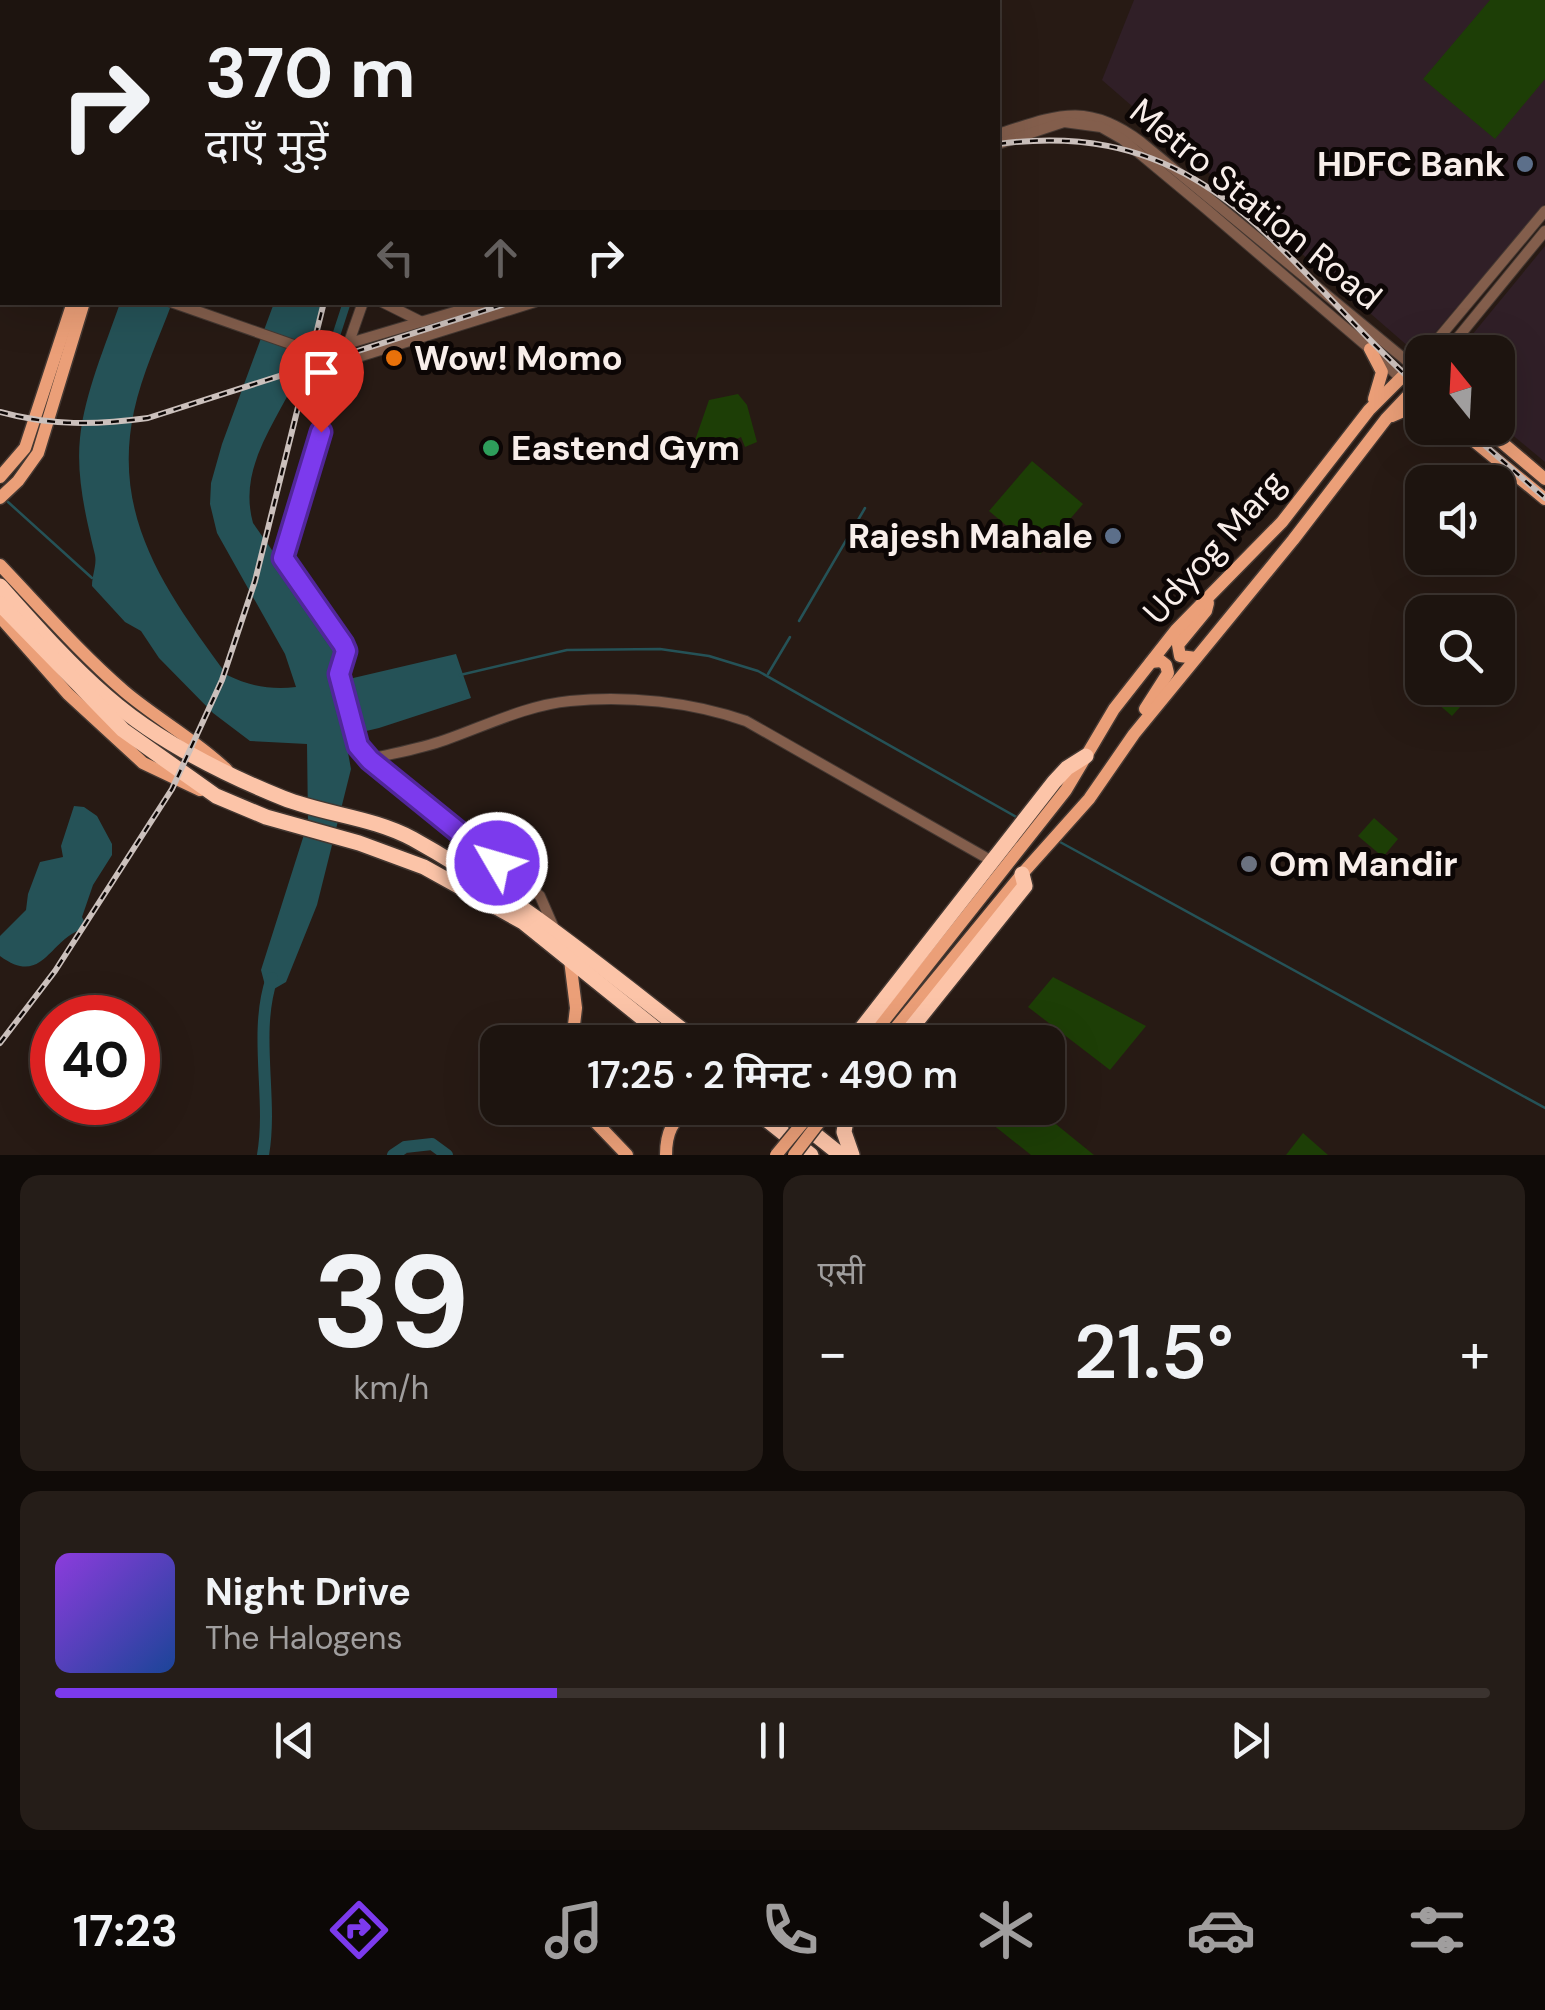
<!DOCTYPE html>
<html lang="hi">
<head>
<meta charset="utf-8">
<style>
	body { margin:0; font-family:"DM Sans","Noto Sans Devanagari",sans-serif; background:#251d18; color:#f1f3f6; height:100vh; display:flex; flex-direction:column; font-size:38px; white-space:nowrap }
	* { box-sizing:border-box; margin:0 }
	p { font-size:32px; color:#a09e9e }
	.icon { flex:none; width:55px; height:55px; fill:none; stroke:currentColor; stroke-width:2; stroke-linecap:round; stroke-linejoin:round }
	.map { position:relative; height:1155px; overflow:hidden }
	.details { display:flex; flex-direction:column; gap:20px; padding:20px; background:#100b08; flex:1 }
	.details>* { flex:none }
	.guide { position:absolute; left:0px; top:0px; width:1000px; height:305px; box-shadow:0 10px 40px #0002,0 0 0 2px #3b332f; background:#1d140f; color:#f1f3f6; overflow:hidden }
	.needle { width:65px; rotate:342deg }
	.fabs { position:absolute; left:1405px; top:335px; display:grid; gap:20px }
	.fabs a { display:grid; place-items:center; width:110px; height:110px; border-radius:20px; background:#1d140f; box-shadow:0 10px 40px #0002,0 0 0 2px #3b332f; font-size:50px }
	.speed { position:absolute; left:30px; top:995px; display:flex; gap:20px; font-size:50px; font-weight:700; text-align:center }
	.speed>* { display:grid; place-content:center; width:130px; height:130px; border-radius:50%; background:#1d140f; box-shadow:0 10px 40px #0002,0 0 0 2px #3b332f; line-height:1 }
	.speed .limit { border:15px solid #d22; background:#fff; color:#111 }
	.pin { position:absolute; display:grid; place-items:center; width:85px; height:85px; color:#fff; margin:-102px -42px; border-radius:50% 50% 50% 0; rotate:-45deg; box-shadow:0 0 10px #0007 }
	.pin .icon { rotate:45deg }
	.me { position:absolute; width:110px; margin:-55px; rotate:308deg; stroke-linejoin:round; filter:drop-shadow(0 0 8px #0008) }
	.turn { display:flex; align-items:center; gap:35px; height:210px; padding:0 40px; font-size:45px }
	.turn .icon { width:130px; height:130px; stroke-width:2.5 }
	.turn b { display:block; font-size:70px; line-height:85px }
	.lanes { display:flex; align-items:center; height:95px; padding:0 40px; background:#0003; justify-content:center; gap:50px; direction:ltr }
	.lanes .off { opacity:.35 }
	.big { font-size:75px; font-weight:600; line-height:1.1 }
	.details .card { flex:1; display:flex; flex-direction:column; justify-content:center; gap:15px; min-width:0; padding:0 35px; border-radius:20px; background:#251d18 }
	.details .dial { align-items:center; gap:0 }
	.dial b { font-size:130px; line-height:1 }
	.song { display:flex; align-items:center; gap:30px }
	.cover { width:120px; height:120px; border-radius:15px; background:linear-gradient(135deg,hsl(270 70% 55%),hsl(220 70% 35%)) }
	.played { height:10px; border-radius:5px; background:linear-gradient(90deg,#7c3aed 35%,#3b332f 35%) }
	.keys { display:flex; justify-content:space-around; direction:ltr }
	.heat { display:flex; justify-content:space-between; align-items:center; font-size:55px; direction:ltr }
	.details .tiles { flex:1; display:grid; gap:20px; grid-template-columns:1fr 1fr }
	.card:last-child { grid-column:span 2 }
	.trip { position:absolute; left:480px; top:1025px; width:585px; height:100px; border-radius:20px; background:#1d140f; box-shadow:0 10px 40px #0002,0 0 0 2px #3b332f; font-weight:600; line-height:100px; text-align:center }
	.menu { display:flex; height:160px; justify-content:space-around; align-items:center; background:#0c0806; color:#a09e9e }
	.menu .icon { width:70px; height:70px }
	.menu .selected { color:#7c3aed }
	.menu b { font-size:45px; color:#f1f3f6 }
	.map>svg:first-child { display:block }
	.industrial { fill:#301f27 }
	.green { fill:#1d3e06 }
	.water { fill:#255257 }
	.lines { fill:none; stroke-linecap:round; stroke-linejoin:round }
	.stream { stroke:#255257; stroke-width:2.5 }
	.canal { stroke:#255257; stroke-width:8 }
	.river { stroke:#255257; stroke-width:12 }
	.minor-casing { stroke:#443832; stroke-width:12 }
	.major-casing { stroke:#443832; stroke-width:15 }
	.highway-casing { stroke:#443832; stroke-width:18 }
	.minor { stroke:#835e4c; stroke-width:10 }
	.major { stroke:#eb9f78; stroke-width:12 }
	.highway { stroke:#fcc4a8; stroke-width:15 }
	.rail-casing { stroke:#cbc0bc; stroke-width:6 }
	.rail { stroke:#0c0605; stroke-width:2.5; stroke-dasharray:8; stroke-linecap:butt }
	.major-bridge-casing { stroke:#443832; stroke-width:15; stroke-linecap:butt }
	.major-bridge { stroke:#eb9f78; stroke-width:12 }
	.route-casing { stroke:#51269a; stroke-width:25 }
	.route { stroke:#7c3aed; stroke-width:18 }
	.service-dot { fill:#5c6f8a; stroke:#0c0605; stroke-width:4 }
	.food-dot { fill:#e8710a; stroke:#0c0605; stroke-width:4 }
	.leisure-dot { fill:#2e9e5b; stroke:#0c0605; stroke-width:4 }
	.worship-dot { fill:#6b7280; stroke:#0c0605; stroke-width:4 }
	.labels { text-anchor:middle; stroke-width:10; stroke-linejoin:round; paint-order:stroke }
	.poi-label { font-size:35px; font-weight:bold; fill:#f8eeea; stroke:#0c0605; text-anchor:start }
	.street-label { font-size:35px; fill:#f8eeea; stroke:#0c0605 }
</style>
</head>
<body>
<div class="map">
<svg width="1545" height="1155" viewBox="0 0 1545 1155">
	<rect width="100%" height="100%" fill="#271a14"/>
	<g class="industrial">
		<polygon points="1134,0 1545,0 1545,204 1417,354 1102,80"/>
		<polygon points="1545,246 1545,462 1498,423 1498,352 1458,352"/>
	</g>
	<g class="green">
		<polygon points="1490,0 1545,0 1545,79 1495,139 1423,79"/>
		<polygon points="738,394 747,405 757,442 745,447 741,437 702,456 691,452 709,400"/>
		<polygon points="1032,461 1083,504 1040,554 989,511"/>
		<polygon points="1424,688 1477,688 1452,716 1422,690"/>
		<polygon points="1374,818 1398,839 1383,857 1358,836"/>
		<polygon points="1053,977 1146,1026 1110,1070 1028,1007"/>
		<polygon points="972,1108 1036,1108 1094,1155 1031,1155"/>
		<polygon points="1303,1133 1328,1155 1286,1155"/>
	</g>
	<g class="water">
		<path d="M120,303H172C159,338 142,374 134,411C111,518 167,593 227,675C249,686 271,690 296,687L285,654L217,533L210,504L211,483L222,444L274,303H323C316,325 309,348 300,370C279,420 237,465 253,523L343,651L336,682L456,654L471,698L379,728L345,736L351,769L317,905L286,982L267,993L261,970L308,822L307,744L250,741L213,713L159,658L141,631L125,622L92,586C92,575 97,565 95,555C86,518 76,477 80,438C85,392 105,347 120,303Z"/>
		<path d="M74,806L84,807L97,816L112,844V855L93,885L82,917L84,921L80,930C49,941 42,987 0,956V936L26,910L28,894L40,862L63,857L61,846Z"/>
	</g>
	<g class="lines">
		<g class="stream">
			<polyline points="8,502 92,578"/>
			<polyline points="799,621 865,508"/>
			<polyline points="768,674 790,637"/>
			<polyline points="460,675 567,650 660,649 709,656 758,671 1018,818"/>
			<polyline points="1060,842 1545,1108"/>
		</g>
		<g class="canal">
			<polyline points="452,2 453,0"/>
			<polyline points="333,345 347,302"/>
		</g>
		<g class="river">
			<path d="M263,1155C273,1098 253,1033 272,978"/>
			<polyline points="393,1155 405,1147 432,1144 447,1155"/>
		</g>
		<defs>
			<g id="minor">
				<polyline points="466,2 467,0"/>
				<polyline points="477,2 478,0"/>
				<path d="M998,134C1057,115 1087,101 1141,142L1413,366L1422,356"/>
				<polyline points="998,144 1064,122 1101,127 1122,139 1205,208 1370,349 1400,378"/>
				<polyline points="171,302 342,362 535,302"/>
				<path d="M363,302L342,362L283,558L343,644C347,656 339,663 339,676C340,702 353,740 370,759L540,896L554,928"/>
				<polyline points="382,302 422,322"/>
				<polyline points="1427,352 1545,211"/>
				<polyline points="1446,352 1545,231"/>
				<polyline points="316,353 488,302"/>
				<path d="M370,759C394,753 420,749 445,740C485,726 527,705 570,701C627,695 692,702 746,721L992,861"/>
			</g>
			<g id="major">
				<polyline points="176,2 177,0"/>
				<polyline points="186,2 187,0"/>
				<polyline points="1370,349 1382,372 1374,399"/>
				<polyline points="1392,416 1408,409 1422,410"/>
				<polyline points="1458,428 1545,499"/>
				<polyline points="1485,428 1545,479"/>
				<polyline points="0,477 25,448 73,302"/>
				<polyline points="0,498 18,481 38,453 84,302"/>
				<path d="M0,565C41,608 79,652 124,691C157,719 196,740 227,770"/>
				<polyline points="0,617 68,694 143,763 200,790"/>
				<polyline points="1196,658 1180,656 1178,645 1206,611 1208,603"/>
				<polyline points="1145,709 1168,673 1166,665 1161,661 1151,662"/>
				<polyline points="570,960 576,1008 572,1042"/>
				<polyline points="867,1042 1066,790 1114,709 1176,630 1282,522 1369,410 1413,366 1422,374"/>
				<polyline points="884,1042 1022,874 1089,799 1134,734 1293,540 1386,419 1422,381"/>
				<polyline points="582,1108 627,1155"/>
				<path d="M666,1155C666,1133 672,1120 690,1108"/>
			</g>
			<g id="highway">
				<path d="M0,586C34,624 68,663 106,696C156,740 221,773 283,798C326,815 372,817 413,839C516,896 606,971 698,1042"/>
				<polyline points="0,604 123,730 216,796 266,817 359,843 424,867 523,922 672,1042"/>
				<polyline points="851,1042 1054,782 1067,768 1086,756"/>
				<polyline points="900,1042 1025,886 1022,874"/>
				<polyline points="752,1108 811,1155"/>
				<polyline points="782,1108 841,1155"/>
				<polyline points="848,1108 844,1132 852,1155"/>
			</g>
		</defs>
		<use href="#minor" class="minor-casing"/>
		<use href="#major" class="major-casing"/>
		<use href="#highway" class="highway-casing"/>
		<use href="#minor" class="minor"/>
		<use href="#major" class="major"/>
		<use href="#highway" class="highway"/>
		<defs>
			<g id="rail">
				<path d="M998,144C1214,115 1284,268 1422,390"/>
				<path d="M0,412C50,426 97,425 148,418L511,302"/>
				<polyline points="1465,428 1545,498"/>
				<polyline points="0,1043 55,971 172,789 222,680 255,581 324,302"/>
			</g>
		</defs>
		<use href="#rail" class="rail-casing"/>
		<use href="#rail" class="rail"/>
		<defs>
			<g id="major-bridge">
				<polyline points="776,1155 815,1108"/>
				<polyline points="794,1155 830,1108"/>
			</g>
		</defs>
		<use href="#major-bridge" class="major-bridge-casing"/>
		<use href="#major-bridge" class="major-bridge"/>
	</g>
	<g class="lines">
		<defs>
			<polyline id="route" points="321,432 283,558 343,644 346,651 339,674 358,746 370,760 497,863"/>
		</defs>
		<use href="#route" class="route-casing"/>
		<use href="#route" class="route"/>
	</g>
	<g class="service-dot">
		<circle cx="1525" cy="164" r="10"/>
		<circle cx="1113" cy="536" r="10"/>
	</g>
	<circle class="food-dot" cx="394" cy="358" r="10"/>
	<circle class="leisure-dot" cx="491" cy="448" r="10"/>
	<circle class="worship-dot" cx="1249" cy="864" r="10"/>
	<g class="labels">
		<g class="poi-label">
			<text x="1505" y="176" text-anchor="end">HDFC Bank</text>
			<text x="414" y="370">Wow! Momo</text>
			<text x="511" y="460">Eastend Gym</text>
			<text x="1093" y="548" text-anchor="end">Rajesh Mahale</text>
			<text x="1269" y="876">Om Mandir</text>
		</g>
		<g class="street-label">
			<text transform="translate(1256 204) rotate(39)" y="12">Metro Station Road</text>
			<text transform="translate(1214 547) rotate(-48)" y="12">Udyog Marg</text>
		</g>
	</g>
</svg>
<div class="fabs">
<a><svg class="needle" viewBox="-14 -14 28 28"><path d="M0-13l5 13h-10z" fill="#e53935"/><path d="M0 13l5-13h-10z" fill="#a09e9e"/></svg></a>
<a><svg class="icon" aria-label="sound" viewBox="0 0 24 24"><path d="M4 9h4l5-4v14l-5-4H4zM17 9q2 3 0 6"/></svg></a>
<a><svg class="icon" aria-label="search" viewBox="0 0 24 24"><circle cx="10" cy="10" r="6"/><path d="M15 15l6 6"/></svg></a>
</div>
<div class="speed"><div class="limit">40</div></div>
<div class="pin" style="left:321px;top:432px;background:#d93025"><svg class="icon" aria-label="arrive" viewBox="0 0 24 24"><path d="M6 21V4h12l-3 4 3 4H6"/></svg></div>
<svg class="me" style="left:497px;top:863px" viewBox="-20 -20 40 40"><circle r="17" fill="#7c3aed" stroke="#fff" stroke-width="3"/><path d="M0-11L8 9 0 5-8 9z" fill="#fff"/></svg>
<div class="trip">17:25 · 2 मिनट · 490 m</div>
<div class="guide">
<div class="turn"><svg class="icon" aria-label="right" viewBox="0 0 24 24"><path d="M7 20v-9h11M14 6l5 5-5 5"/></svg><div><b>370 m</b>दाएँ मुड़ें</div></div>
<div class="lanes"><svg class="icon off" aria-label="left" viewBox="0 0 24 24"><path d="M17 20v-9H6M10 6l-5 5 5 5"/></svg><svg class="icon off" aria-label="ahead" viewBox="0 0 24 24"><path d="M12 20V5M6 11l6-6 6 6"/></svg><svg class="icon" aria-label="right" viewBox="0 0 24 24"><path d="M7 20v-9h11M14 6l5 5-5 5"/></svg></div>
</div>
</div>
<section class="details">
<div class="tiles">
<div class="card dial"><b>39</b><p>km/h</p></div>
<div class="card"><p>एसी</p>
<div class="heat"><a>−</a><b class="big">21.5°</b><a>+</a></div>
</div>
<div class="card">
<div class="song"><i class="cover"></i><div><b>Night Drive</b><p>The Halogens</p></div></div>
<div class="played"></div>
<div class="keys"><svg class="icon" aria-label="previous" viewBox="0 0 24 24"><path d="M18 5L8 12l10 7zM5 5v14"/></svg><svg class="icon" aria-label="pause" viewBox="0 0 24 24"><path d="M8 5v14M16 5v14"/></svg><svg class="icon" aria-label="next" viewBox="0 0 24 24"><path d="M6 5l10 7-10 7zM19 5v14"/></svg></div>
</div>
</div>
</section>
<nav class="menu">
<b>17:23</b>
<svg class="icon selected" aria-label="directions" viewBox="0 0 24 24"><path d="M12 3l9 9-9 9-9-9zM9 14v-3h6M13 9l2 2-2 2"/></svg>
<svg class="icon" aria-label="music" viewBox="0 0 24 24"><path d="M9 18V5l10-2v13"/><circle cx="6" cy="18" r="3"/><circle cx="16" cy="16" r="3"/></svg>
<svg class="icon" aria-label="phone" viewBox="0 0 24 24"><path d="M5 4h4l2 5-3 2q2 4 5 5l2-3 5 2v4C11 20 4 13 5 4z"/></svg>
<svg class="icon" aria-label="climate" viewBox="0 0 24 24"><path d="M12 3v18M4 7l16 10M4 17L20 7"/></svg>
<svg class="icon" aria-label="car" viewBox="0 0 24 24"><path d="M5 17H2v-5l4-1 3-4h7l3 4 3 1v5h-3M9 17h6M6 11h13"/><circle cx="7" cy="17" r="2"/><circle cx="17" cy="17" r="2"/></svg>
<svg class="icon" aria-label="filters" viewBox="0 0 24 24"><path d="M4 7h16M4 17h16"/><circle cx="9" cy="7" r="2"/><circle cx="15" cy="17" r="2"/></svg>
</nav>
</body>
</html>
